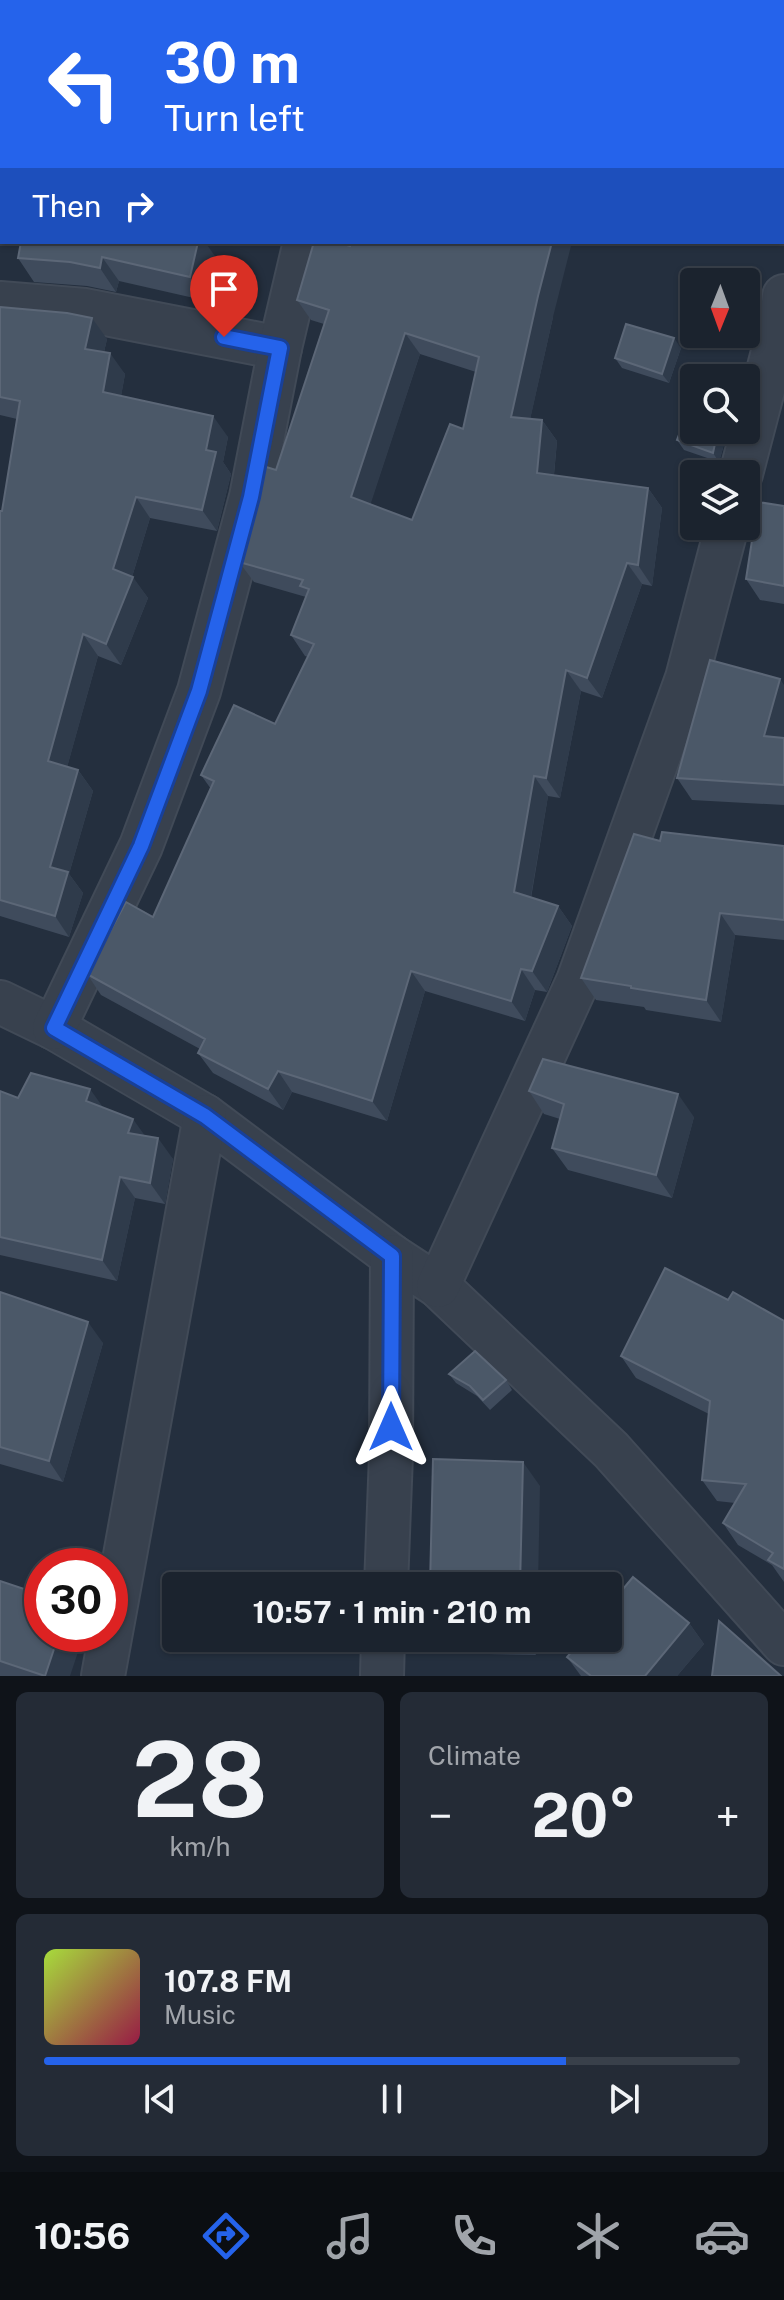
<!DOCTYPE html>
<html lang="en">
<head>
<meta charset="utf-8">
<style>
	body { margin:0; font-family:"Public Sans",sans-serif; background:#242b36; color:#f1f3f6; height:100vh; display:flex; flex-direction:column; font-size:30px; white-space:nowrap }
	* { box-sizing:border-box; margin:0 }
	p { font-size:26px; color:#a0a4aa }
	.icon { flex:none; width:44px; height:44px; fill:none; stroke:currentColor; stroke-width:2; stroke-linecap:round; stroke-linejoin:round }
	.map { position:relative; height:1676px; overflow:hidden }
	.panel { display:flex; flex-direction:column; gap:16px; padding:16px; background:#0f1319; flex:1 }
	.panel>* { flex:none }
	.top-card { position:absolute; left:0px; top:0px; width:784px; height:244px; box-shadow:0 2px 6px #0004,0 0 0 2px #39404a; background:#2563eb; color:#fff; overflow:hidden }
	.needle { width:52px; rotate:181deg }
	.fabs { position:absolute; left:680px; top:268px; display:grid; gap:16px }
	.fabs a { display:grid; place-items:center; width:80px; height:80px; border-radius:8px; background:#1b232e; box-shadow:0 2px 6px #0004,0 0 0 2px #39404a; font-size:40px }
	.speed { position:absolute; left:24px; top:1548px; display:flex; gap:16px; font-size:40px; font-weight:700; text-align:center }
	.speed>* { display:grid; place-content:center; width:104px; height:104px; border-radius:50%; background:#1b232e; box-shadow:0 2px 6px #0004,0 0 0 2px #39404a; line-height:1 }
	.speed .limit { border:12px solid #d22; background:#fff; color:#111 }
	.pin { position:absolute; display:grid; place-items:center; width:68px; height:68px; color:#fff; margin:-82px -34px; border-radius:50% 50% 50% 0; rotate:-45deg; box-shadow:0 0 8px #0007 }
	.pin .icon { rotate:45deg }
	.me { position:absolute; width:88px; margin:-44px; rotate:0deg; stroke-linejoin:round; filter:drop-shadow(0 0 6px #0008) }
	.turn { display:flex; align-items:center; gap:28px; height:168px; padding:0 32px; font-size:36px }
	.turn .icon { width:104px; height:104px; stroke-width:2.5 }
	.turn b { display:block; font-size:56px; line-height:68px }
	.then { display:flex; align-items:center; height:76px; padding:0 32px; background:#0003; gap:16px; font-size:30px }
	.big { font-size:60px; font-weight:700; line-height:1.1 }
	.panel .widget { flex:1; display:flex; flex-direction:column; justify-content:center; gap:12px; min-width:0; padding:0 28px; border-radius:12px; background:#242b36 }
	.panel .dial { align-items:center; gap:0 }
	.dial b { font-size:104px; line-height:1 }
	.song { display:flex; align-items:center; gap:24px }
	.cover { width:96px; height:96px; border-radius:12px; background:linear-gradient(135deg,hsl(80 70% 55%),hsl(340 70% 35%)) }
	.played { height:8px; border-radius:4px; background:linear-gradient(90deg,#2563eb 75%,#39404a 75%) }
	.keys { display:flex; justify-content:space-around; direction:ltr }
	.heat { display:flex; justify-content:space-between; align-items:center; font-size:44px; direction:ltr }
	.panel .tiles { flex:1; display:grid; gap:16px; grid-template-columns:1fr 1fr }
	.widget:last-child { grid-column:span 2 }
	.trip { position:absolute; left:162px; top:1572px; width:460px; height:80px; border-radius:8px; background:#1b232e; box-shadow:0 2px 6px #0004,0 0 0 2px #39404a; font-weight:700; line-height:80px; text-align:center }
	.menu { display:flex; height:128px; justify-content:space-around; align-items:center; background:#0b0e12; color:#a0a4aa }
	.menu .icon { width:56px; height:56px }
	.menu .current { color:#2563eb }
	.menu b { font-size:36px; color:#f1f3f6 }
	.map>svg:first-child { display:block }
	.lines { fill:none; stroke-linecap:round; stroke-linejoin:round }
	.street-casing { stroke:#414a57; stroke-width:46 }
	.street { stroke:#38414e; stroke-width:42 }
	.wall { fill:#3f4b5c; fill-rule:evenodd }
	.shaded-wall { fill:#2f3b4b }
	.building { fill:#4b5868; stroke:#5c6777; stroke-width:2; fill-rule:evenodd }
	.route-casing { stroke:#184099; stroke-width:20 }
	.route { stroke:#2563eb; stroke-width:14 }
</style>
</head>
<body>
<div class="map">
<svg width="784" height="1676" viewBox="0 0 784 1676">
	<rect width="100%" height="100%" fill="#242f3e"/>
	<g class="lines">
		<defs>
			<g id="street">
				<polyline points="353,2 353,0"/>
				<polyline points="0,166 2,166"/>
				<polyline points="0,303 85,310 280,348"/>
				<polyline points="741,474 780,325 784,296"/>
				<polyline points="0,1002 54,1028 205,1116 392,1256 438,1286 611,1450 784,1644"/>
				<polyline points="54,1028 141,846 199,691 251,497 280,348 305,242"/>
				<polyline points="438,1286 578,981 687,678 727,526"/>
				<polyline points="386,1586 391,1455 392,1256"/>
				<polyline points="103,1676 205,1116"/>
				<polyline points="382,1676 383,1638"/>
			</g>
		</defs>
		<use href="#street" class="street-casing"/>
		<use href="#street" class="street"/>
	</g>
	<g class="wall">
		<polygon points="0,0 57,0 56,2 2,2 2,137 0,137"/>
		<polygon points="784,0 784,50 782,49 782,2"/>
		<polygon points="21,242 217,259 207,301 119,281 116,292 87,286 34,282 18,258"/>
		<path d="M297,300L553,317L530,419L542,420L557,441L554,475L648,488L662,508L652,586L642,584L602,698L581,691L560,798L548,796L531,898L558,906L572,926L547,992L535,990L525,1021L425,991L387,1121L292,1092L283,1110L213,1073L198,1053L200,1049L101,995L87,974L153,917L211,789L201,775L275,724L308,657L305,656L291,635L306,597L254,582L239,562L276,470L324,324L311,320ZM420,354L476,372L463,429L412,520L370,504Z"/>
		<polygon points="0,307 107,339 104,352 125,374 121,396 228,437 223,462 231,474 217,531 150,518 132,577 148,598 121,665 98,656 67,767 78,770 93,791 69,874 83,893 69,937 0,916 0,511 2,511 17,419 0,415"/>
		<polygon points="681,348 669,383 622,368 615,358"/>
		<polygon points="694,430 728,430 719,462 684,450 677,440"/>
		<polygon points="784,506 784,604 760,600 746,579"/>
		<polygon points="784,685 784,805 692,800 677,778"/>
		<polygon points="660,841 784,846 784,940 735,935 721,1022 646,1010 644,1007 596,1000 581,978"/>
		<polygon points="0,1091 18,1098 102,1107 145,1136 173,1159 165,1204 135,1198 117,1281 0,1255"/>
		<polygon points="529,1091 694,1117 672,1198 568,1170 552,1148 560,1119 544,1114"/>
		<polygon points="0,1292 103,1343 63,1482 0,1464"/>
		<polygon points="728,1300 784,1321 784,1582 772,1565 738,1545 723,1523 735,1503 717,1501 702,1480 709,1414 636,1378 621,1356"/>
		<polygon points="449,1374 506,1380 512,1390 490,1410 477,1396 456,1383"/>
		<polygon points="0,1581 70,1676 0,1676"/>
		<polygon points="689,1623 704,1644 677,1676 581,1676 567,1657"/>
		<polygon points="435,1638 536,1638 536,1655 445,1653"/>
	</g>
	<g class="shaded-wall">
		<polygon points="36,0 57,0 56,2 35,2"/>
		<polygon points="276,0 297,0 297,2 275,2"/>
		<rect x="530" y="0" width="19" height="2"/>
		<polygon points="198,242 205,242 217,259 207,301 190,277"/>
		<polygon points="552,242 572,242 553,317 526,438 511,417 538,296"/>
		<polygon points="102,257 119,281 116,292 100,268"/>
		<polygon points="92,318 107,339 100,370 85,349"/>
		<polygon points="405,333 420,354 366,518 351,497"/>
		<polygon points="674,338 681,348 669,383 662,374"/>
		<polygon points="110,353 125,374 118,414 103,392"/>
		<polygon points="213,416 228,437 223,462 231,474 217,531 202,510 206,450"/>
		<polygon points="542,420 557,441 552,494 537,473"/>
		<polygon points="718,430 728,430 719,462 713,453"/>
		<polygon points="648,488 662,508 652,586 638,565"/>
		<polygon points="136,497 150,518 128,590 113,569"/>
		<polygon points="627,563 642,584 602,698 587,678"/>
		<polygon points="133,577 148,598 121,665 106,644"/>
		<polygon points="83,634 98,656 63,782 48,761"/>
		<polygon points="566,670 581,691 560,798 546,778"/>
		<polygon points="780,679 784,685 784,741 764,736"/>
		<polygon points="78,770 93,791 69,874 83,893 69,937 55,916 50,867"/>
		<polygon points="534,776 548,796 528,913 514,892"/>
		<polygon points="558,906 572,926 547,992 532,971"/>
		<polygon points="720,913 735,935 721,1022 706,1000"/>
		<polygon points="521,969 535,990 525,1021 511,1001"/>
		<polygon points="411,971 425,991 387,1121 372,1101"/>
		<polygon points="278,1071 292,1092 283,1110 268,1089"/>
		<polygon points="90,1089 105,1110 86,1101"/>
		<polygon points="678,1094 694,1117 672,1198 656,1175"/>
		<polygon points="133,1119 148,1140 128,1133"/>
		<polygon points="158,1138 173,1159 165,1204 150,1183"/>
		<polygon points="120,1177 135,1198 117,1281 102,1260"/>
		<polygon points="88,1322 103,1343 63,1482 49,1461"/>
		<polygon points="523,1462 540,1486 538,1586 520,1586"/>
		<polygon points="689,1623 704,1644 677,1676 645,1676"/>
		<polygon points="59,1634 84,1634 70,1676 45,1676"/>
		<polygon points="524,1638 536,1638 536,1655"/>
	</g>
	<g class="building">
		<polygon points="0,0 36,0 35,2 2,2 2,116 1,120"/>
		<polygon points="99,0 276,0 275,2 98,2"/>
		<polygon points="367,0 530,0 530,2 366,2"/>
		<polygon points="660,0 784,0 784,33 782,32 782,2 659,2"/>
		<polygon points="21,242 198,242 190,277 102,257 100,268 70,262 18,258"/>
		<path d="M314,242H337L350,246L352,242H552L538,296L511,417L542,420L537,473L648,488L638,565L627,563L587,678L566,670L546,778L534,776L514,892L558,906L532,971L521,969L511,1001L411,971L372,1101L278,1071L268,1089L198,1053L205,1039L87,974L126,902L153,917L214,781L201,775L234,705L275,724L314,644L291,635L309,589L300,586L303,580L239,562L263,466L276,470L329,310L297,300ZM405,333L479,357L463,429L450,424L412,520L351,497Z"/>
		<polygon points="0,307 67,313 92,318 85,349 110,353 103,392 213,416 206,450 216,452 202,510 136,497 113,569 133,577 106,644 83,634 48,761 78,770 50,867 68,872 55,916 0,900 0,511 2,511 20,401 0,397"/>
		<polygon points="626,324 674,338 662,374 615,358"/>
		<polygon points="693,398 694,398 694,430 718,430 713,453 677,440"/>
		<polygon points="758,502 784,506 784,586 746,579"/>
		<polygon points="710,660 780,679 764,736 784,738 784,785 677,778"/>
		<polygon points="662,832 784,846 784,920 720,913 706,1000 631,988 631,986 581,978 634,834 660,841"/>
		<polygon points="543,1059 678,1094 656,1175 552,1148 564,1104 529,1091"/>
		<polygon points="31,1073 90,1089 86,1101 133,1119 128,1133 158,1138 150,1183 120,1177 102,1260 0,1237 0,1091 18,1098"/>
		<polygon points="665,1268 728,1300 733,1292 784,1321 784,1569 768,1560 773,1553 723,1523 746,1484 702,1480 710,1401 621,1356"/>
		<polygon points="0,1292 88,1322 49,1461 0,1447"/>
		<polygon points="475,1351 506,1380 483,1400 470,1386 449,1374"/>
		<polygon points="433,1459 523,1462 520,1586 430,1586"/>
		<polygon points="633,1577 689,1623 645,1676 591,1676 567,1657 583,1638 608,1638 608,1607"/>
		<polygon points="0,1581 42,1595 42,1634 59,1634 45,1676 0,1661"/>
		<polygon points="719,1621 781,1676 712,1676"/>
	</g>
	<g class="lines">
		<defs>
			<polyline id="route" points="224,337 280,348 251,497 199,691 141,846 54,1028 205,1116 392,1256 391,1427"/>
		</defs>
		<use href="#route" class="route-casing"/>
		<use href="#route" class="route"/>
	</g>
</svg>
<div class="fabs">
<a><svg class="needle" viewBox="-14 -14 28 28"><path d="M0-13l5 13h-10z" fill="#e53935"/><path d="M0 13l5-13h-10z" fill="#a0a4aa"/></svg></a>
<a><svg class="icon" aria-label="search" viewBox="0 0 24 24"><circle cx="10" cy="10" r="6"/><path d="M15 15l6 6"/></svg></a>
<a><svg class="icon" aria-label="layers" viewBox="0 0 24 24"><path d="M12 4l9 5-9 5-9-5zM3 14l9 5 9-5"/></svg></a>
</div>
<div class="speed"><div class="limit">30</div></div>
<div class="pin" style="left:224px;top:337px;background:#d93025"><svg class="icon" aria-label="arrive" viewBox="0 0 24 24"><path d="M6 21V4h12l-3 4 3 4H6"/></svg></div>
<svg class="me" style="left:391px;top:1427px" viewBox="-20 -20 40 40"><path d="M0-17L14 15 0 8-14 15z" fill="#2563eb" stroke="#fff" stroke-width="4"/></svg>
<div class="trip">10:57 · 1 min · 210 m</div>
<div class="top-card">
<div class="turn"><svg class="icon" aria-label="left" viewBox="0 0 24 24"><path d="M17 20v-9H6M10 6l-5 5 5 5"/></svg><div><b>30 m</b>Turn left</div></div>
<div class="then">Then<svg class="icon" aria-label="right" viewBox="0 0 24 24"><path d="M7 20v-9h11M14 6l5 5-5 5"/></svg></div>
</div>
</div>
<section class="panel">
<div class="tiles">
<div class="widget dial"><b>28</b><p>km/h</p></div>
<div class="widget"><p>Climate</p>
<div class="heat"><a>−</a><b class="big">20°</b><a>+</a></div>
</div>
<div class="widget">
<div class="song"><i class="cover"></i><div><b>107.8 FM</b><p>Music</p></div></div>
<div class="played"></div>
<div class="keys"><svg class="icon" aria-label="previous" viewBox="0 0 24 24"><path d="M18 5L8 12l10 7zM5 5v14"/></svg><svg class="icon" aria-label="pause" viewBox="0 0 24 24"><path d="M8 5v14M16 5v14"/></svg><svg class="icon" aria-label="next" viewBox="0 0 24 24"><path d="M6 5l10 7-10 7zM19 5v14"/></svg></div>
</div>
</div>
</section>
<nav class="menu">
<b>10:56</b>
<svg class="icon current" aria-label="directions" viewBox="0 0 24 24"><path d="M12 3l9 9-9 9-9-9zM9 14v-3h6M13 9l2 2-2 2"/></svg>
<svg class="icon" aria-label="music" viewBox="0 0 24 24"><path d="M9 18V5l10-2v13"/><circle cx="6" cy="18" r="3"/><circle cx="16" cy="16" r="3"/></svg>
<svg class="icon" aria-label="phone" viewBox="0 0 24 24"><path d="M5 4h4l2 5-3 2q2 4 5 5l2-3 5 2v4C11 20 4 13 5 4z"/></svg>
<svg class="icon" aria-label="climate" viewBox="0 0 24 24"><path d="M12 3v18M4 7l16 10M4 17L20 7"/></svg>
<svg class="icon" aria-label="car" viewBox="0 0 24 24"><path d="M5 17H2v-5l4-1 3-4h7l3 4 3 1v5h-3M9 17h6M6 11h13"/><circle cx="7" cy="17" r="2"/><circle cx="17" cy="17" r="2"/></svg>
</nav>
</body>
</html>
